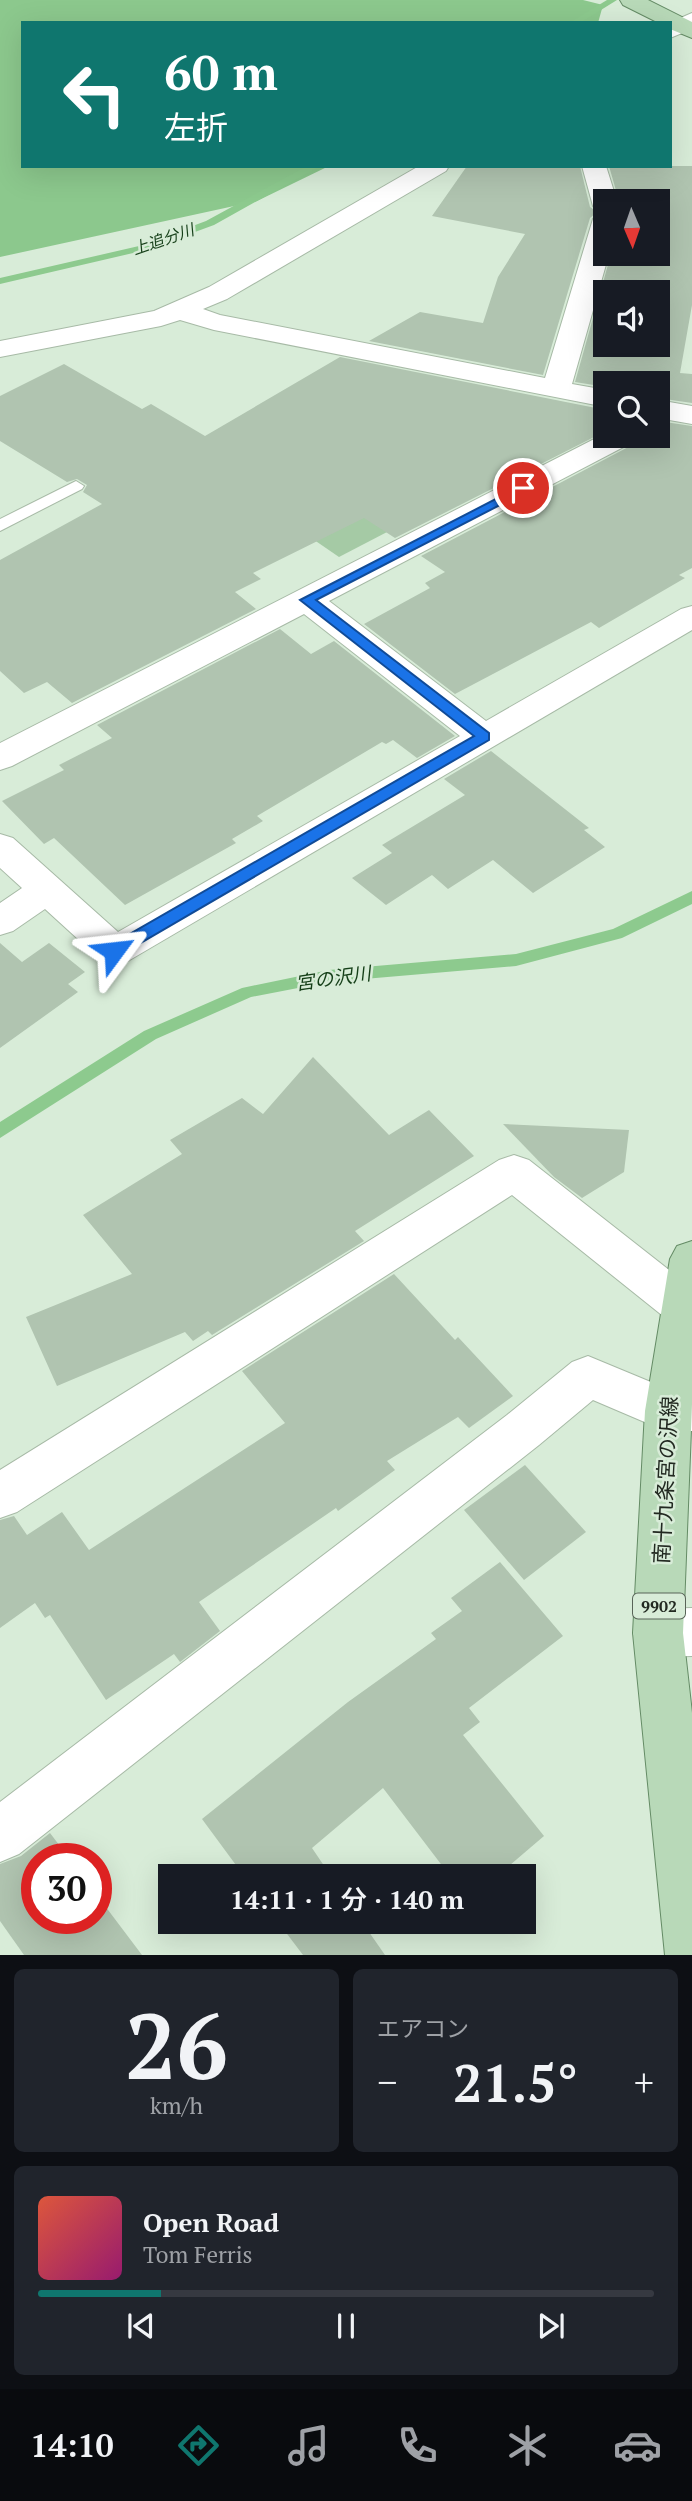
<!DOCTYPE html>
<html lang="ja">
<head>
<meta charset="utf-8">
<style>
	body { margin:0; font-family:"PT Serif","Noto Sans JP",serif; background:#20242c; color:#f1f3f6; height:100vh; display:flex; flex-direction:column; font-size:26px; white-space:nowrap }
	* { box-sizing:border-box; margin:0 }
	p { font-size:23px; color:#9ea1a6 }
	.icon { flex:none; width:38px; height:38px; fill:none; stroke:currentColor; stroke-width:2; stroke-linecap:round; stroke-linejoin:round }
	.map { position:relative; height:1955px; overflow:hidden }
	.details { display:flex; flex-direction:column; gap:14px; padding:14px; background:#0d0f14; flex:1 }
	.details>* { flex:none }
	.hud { position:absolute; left:21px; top:21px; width:651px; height:147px; border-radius:0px; box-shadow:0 7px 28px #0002; background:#0f766e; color:#fff; overflow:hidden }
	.needle { width:46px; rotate:178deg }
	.controls { position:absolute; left:593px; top:189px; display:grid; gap:14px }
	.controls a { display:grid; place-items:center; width:77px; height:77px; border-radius:0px; background:#171b24; box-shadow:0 7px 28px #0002; font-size:35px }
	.speed { position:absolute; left:21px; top:1843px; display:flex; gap:14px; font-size:35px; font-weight:700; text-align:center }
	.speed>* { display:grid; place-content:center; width:91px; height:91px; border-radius:50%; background:#171b24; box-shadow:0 7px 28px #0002; line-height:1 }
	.speed .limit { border:10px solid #d22; background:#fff; color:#111 }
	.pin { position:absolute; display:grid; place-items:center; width:60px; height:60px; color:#fff; margin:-30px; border:4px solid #fff; border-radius:50%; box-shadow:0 2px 7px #0007 }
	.me { position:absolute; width:77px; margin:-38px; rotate:60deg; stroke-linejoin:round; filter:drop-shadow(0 0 5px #0008) }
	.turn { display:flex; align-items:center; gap:24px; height:147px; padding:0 28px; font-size:32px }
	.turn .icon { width:91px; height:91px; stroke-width:2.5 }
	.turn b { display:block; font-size:49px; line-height:60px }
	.big { font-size:52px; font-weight:600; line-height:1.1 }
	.details .card { flex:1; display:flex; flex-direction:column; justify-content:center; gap:10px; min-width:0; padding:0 24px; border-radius:10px; background:#20242c }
	.details .dial { align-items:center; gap:0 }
	.dial b { font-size:91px; line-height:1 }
	.song { display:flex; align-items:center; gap:21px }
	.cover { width:84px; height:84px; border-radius:10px; background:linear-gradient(135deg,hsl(10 70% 55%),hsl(320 70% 35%)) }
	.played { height:7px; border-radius:4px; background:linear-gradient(90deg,#0f766e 20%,#363941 20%) }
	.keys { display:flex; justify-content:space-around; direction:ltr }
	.heat { display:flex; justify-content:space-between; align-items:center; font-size:38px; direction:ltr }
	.details .tiles { flex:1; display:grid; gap:14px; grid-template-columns:1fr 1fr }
	.card:last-child { grid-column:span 2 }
	.trip { position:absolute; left:158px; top:1864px; width:378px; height:70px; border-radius:0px; background:#171b24; box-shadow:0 7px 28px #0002; font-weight:600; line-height:70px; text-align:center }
	.tab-bar { display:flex; height:112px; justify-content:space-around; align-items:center; background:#090b0e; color:#9ea1a6 }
	.tab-bar .icon { width:49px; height:49px }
	.tab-bar .selected { color:#0f766e }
	.tab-bar b { font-size:32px; color:#f1f3f6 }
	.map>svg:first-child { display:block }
	.green { fill:#a5caa5 }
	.forest { fill:#8cc88d }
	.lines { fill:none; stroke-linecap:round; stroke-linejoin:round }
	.stream { fill:#8dca8e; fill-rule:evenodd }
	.building { fill:#b0c4b0; fill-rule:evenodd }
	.lane-casing { stroke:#a7baa6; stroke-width:2 }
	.street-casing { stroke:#a7baa6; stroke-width:2 }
	.primary-casing { stroke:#648b65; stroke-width:2 }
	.lane { fill:#fff; fill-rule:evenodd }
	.street { fill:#fff; fill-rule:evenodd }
	.primary { fill:#b8d9b8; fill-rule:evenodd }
	.route { fill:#1a73e8; stroke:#114b97; stroke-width:2 }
	.labels { text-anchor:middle; stroke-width:5; stroke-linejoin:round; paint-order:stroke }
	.far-water-label { font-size:16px; font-style:italic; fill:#153f18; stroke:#d8ecd8 }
	.shield { fill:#d8ecd8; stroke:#596458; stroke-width:2 }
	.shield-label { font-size:16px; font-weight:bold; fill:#222921 }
	.water-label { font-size:19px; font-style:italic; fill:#153f18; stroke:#d8ecd8 }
	.near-street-label { font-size:21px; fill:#222921; stroke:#d8ecd8 }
</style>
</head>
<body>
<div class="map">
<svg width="692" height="1955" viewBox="0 0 692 1955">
	<rect width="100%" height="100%" fill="#d8ecd8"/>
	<polygon class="green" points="296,466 389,531 339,557 256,500"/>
	<polygon class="forest" points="0,0 583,0 603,5 598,23 23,23 23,166 329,166 257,201 0,257"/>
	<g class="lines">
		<g class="stream">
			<polygon points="607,0 617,0 580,23 569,23"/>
			<polygon points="307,166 320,166 214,225 146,250 0,284 0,278 139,246 206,221"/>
			<polygon points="692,891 692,904 622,938 516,966 329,982 251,997 156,1039 0,1138 0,1122 144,1031 242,988 329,970 516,954 613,929"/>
		</g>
	</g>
	<g class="building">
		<polygon points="467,166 580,166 590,207 597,212 590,218 543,375 369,341 420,312 483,323 498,277 525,234 432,216"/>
		<path d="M609,166H692V305L680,373L692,374V403L658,398V383H606V387L575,382L611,254H658V201H619ZM606,292H658V345H606Z"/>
		<polygon points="340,357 606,410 606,431 395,538 364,518 253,573 261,579 235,592 256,609 72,703 47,682 24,693 0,671 0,560 102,504 83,492 87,485 77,479 67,482 0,441 0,396 64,364 142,409 151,404 205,436"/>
		<polygon points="658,421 692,426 692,568 679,575 685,578 599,628 591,622 455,694 364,624 430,588 425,583 445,572 421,556 634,444 641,436 658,436"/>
		<polygon points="280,629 311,654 334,641 455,736 417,758 393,740 386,744 382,742 257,816 263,821 232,839 236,843 125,905 54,838 44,844 2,801 64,770 59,765 112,738 97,725"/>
		<polygon points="491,751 589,828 584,830 605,847 533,893 493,860 448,889 432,875 386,905 352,878 392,853 382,845 465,795 444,779"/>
		<polygon points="0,943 22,962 49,943 85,972 68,984 78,992 0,1048"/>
		<polygon points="313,1057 389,1135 429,1110 474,1156 355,1231 364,1241 212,1335 208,1331 193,1341 185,1332 57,1386 26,1317 132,1274 83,1215 182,1154 170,1140 242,1098 263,1114"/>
		<polygon points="503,1124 629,1130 624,1172 582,1198 554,1177"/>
		<polygon points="394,1274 455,1340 458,1337 513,1396 469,1428 458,1417 387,1461 395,1470 338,1511 336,1508 199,1602 220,1631 180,1662 174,1654 106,1700 50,1615 45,1618 35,1603 0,1628 0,1520 14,1516 27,1535 62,1512 89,1550 285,1423 242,1371"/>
		<polygon points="525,1465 586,1532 524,1580 464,1510"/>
		<polygon points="500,1562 563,1636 469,1708 480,1722 463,1735 544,1836 497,1876 450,1876 383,1788 312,1848 331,1876 244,1876 202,1819 348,1702 436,1639 431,1633 462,1611 451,1598"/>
		<polygon points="50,1833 69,1858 37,1858 37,1918 96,1918 96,1894 142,1955 24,1955 0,1921 0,1864 21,1856"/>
		<polygon points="278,1922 362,1922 385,1955 303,1955"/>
	</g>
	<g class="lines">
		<defs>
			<polygon id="lane" points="76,481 84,486 82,489 0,531 0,519"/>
			<g id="street">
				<polygon points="692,13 692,29 670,38 669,23"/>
				<polygon points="419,166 449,166 446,171 227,299 203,309 220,315 545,378 593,219 601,212 593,206 582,166 606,166 617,201 606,201 606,254 609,254 572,384 606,390 606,407 214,330 180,320 161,326 0,357 0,341 154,311 209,287"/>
				<polygon points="658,400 692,406 692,424 658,418"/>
				<polygon points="606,433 606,436 638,436 633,442 329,601 486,721 681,609 692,606 692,630 128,961 115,965 102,961 45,909 13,931 0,935 0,903 22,888 0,868 0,834 13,838 118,932 460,736 304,614 12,766 0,770 0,743"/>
				<polygon points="514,1155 529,1160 692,1288 692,1323 684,1326 668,1320 512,1195 17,1512 0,1518 0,1470 499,1160"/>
				<polygon points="588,1356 670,1390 692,1389 692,1431 668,1432 593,1400 539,1445 19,1854 0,1862 0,1802 507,1415 572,1362"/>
				<polygon points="692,1608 692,1656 658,1657 640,1650 633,1633 640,1616 658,1609"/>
			</g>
			<g id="primary">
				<polygon points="620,0 648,0 692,22 692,38 670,29 670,23 659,23 623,5"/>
				<polygon points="692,1241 692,1404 683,1633 692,1713 692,1955 665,1955 633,1633 645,1411 670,1259 677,1246"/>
			</g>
		</defs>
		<use href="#lane" class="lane-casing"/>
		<use href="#street" class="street-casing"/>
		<use href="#primary" class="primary-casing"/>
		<use href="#lane" class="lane"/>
		<use href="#street" class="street"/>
		<use href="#primary" class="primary"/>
	</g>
	<polygon class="route" points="523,485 529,488 527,491 316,600 489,733 489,740 120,955 109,955 107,951 109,946 474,736 300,600"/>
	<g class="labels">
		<g class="far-water-label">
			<text transform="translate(163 239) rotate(-19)" y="6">上追分川</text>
		</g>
		<rect class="shield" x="633" y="1593.5" width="52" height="25" rx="5"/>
		<g class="shield-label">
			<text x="659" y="1612">9902</text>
		</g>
		<g class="water-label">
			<text transform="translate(333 978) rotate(-8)" y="7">宮の沢川</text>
		</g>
		<g class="near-street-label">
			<text transform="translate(666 1480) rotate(-87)" y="7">南十九条宮の沢線</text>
		</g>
	</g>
</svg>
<div class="controls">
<a><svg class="needle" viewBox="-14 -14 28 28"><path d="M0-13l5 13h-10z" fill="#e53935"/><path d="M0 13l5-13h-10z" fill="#9ea1a6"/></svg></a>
<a><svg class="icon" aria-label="sound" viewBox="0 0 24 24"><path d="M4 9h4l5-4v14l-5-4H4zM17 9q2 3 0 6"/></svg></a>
<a><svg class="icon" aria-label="search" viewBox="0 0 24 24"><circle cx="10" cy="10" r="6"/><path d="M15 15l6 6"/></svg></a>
</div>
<div class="speed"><div class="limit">30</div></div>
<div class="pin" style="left:523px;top:488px;background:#d93025"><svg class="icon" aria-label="arrive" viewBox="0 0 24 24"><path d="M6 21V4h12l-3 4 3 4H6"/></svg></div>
<svg class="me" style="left:114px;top:951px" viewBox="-20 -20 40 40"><path d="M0-17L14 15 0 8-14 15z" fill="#1a73e8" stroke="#fff" stroke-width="4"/></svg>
<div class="trip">14:11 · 1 分 · 140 m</div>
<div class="hud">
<div class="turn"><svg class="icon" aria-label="left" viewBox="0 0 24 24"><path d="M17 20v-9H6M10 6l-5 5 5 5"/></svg><div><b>60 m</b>左折</div></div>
</div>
</div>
<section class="details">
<div class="tiles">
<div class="card dial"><b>26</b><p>km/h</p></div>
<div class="card"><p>エアコン</p>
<div class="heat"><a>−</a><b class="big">21.5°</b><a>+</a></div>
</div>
<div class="card">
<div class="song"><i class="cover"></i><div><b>Open Road</b><p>Tom Ferris</p></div></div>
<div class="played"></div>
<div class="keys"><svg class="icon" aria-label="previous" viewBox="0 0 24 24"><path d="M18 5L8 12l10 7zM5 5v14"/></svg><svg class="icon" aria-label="pause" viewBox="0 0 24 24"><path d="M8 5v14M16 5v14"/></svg><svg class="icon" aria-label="next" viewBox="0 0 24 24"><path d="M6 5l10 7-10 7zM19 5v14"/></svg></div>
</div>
</div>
</section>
<nav class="tab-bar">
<b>14:10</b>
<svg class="icon selected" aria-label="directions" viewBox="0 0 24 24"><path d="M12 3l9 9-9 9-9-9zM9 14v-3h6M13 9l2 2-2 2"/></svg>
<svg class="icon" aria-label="music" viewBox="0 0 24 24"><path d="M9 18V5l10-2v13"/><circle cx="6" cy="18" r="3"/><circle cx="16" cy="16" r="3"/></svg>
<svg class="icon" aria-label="phone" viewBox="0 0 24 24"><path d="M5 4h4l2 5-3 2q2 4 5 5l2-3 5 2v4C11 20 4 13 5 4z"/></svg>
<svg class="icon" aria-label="climate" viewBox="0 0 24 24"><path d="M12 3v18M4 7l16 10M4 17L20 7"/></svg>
<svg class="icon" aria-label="car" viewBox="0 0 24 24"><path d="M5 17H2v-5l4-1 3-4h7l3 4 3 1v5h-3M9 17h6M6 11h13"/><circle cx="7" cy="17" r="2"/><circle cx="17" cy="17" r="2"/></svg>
</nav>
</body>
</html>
